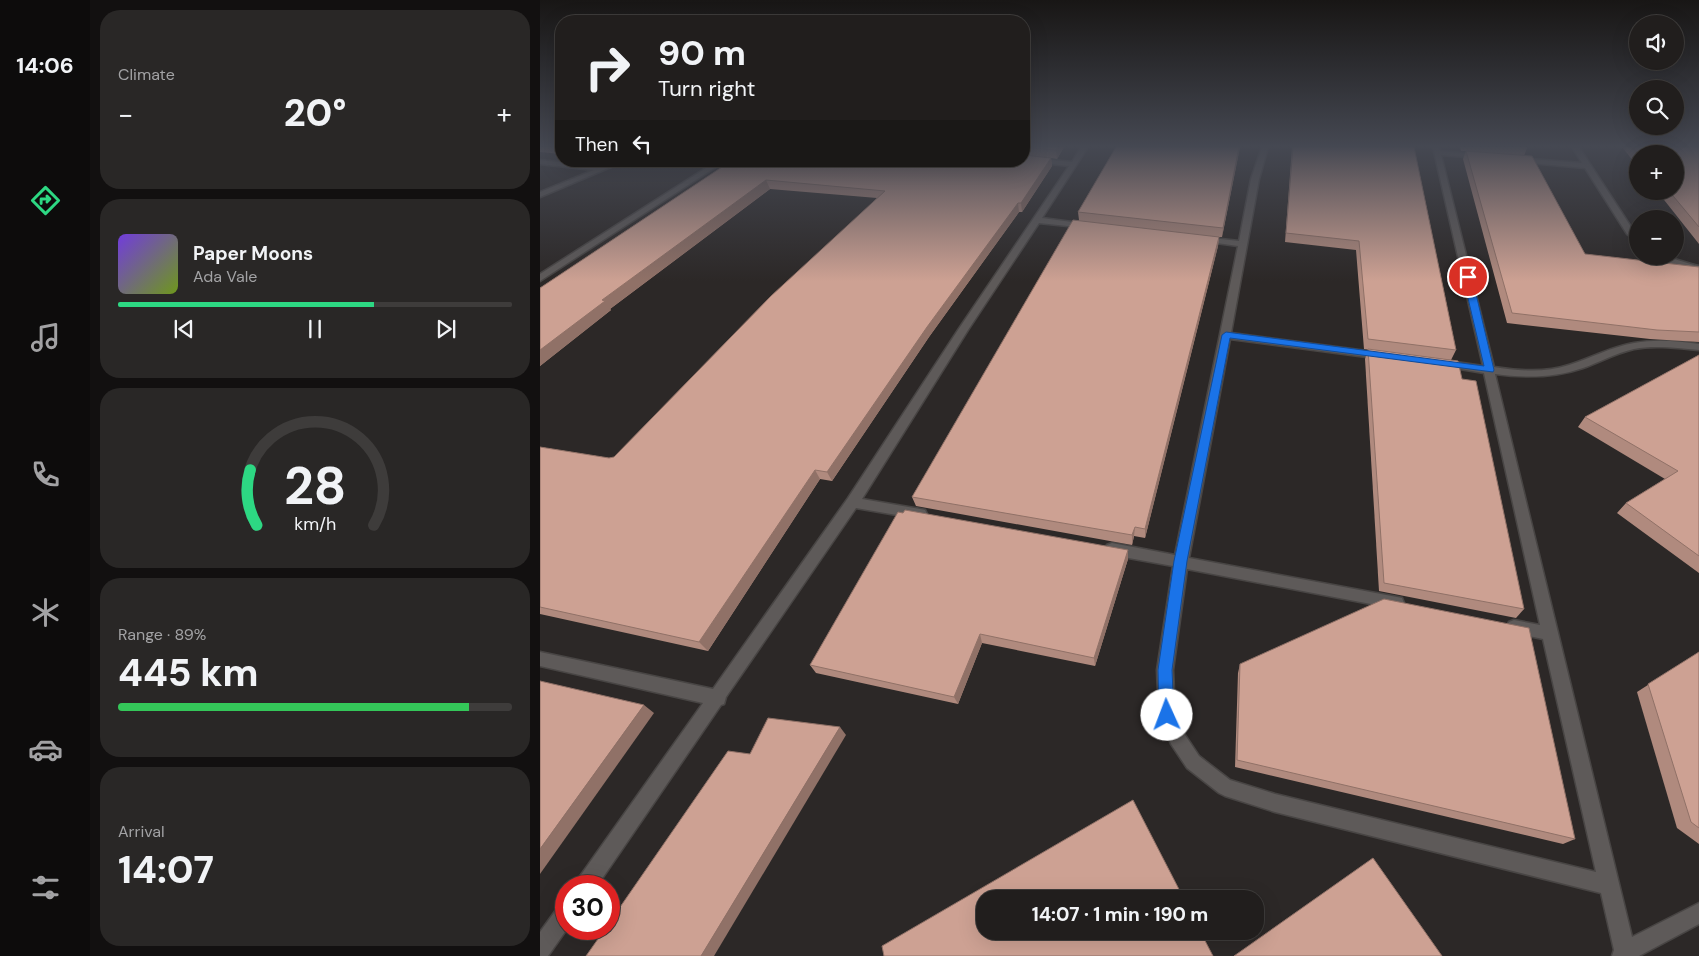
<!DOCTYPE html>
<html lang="en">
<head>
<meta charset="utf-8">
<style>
	body { margin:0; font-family:"DM Sans",sans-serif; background:#292726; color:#f1f3f6; height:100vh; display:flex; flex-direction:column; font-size:19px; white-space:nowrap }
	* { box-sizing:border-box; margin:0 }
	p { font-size:16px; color:#a2a2a4 }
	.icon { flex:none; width:28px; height:28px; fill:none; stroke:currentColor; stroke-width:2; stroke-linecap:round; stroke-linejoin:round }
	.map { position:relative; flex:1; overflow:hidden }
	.side { display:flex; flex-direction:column; gap:10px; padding:10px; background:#121010; width:450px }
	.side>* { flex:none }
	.hud { position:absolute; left:15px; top:15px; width:475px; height:152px; border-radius:20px; box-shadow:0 5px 20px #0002,0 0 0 1px #3e3c3b; background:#211e1d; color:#f1f3f6; overflow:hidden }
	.tools { position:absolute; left:1089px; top:15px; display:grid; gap:10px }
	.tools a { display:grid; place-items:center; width:55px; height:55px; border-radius:50%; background:#211e1d; box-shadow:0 5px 20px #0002,0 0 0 1px #3e3c3b; font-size:25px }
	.speed { position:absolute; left:15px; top:875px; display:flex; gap:10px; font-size:25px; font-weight:700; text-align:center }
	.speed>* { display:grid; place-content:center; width:65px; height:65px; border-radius:50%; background:#211e1d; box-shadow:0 5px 20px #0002,0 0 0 1px #3e3c3b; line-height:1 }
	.speed .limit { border:8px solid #d22; background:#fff; color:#111 }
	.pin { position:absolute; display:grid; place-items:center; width:42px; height:42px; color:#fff; margin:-21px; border:2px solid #fff; border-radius:50%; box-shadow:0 1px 5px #0007 }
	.me { position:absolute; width:55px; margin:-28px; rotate:358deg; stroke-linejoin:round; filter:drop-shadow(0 0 4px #0008) }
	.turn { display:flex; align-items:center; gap:18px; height:105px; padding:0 20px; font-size:22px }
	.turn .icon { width:65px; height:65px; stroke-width:2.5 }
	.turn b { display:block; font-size:35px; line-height:42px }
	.then { display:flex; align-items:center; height:48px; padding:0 20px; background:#0003; gap:10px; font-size:19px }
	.big { font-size:38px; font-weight:800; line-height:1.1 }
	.side .widget { flex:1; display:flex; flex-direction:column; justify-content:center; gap:8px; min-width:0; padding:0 18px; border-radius:20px; background:#292726 }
	.side .dial { align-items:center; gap:0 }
	.dial svg { height:130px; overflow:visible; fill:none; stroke:#3e3c3b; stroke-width:7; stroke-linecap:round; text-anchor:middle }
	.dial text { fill:#f1f3f6; stroke:none }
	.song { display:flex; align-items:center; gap:15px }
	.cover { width:60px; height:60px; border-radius:8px; background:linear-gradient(135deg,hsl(260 70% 55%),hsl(80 70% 35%)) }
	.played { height:5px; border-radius:2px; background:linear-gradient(90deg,#2dd883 65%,#3e3c3b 65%) }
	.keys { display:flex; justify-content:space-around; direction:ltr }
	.heat { display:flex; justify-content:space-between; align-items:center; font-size:28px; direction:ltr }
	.charge { height:8px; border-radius:4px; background:linear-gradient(90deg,#34c759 89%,#3e3c3b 0) }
	.trip { position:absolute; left:436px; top:890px; width:288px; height:50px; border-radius:20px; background:#211e1d; box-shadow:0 5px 20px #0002,0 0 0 1px #3e3c3b; font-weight:800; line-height:50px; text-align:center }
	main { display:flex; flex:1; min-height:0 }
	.tabs { display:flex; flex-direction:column; width:90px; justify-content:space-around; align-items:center; background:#0d0c0c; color:#a2a2a4 }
	.tabs .icon { width:35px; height:35px }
	.tabs .active { color:#2dd883 }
	.tabs b { font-size:22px; color:#f1f3f6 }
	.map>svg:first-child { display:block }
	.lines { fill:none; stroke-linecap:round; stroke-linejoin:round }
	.minor-casing { stroke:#484544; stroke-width:3 }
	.minor { fill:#5e5a59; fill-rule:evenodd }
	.wall { fill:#b08a7e }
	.shaded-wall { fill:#907167 }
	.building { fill:#cda193; stroke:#907167 }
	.route { fill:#1a73e8; stroke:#114b97 }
</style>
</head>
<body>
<main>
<nav class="tabs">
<b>14:06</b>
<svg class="icon active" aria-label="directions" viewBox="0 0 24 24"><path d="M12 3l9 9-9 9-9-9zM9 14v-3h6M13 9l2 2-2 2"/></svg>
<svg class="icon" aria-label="music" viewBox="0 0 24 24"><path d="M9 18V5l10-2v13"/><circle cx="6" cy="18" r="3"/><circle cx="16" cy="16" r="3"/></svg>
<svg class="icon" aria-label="phone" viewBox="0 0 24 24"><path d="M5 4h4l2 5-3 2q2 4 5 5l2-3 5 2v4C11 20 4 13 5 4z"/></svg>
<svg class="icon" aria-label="climate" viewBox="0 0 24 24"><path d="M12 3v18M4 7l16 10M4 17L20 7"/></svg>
<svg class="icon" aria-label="car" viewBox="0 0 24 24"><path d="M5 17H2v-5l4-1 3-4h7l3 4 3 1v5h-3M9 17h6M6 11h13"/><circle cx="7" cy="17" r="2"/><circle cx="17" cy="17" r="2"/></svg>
<svg class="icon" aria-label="filters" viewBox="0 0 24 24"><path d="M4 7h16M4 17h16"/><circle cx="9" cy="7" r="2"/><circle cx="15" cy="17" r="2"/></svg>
</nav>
<section class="side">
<div class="widget"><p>Climate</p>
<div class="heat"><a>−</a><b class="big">20°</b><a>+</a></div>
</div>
<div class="widget">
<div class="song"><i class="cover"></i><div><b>Paper Moons</b><p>Ada Vale</p></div></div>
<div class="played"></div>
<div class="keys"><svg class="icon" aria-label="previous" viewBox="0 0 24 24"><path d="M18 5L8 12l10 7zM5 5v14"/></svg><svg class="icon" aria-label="pause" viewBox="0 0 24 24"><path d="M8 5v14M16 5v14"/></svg><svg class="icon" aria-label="next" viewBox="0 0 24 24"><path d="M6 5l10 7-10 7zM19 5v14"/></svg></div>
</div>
<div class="widget dial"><svg viewBox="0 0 100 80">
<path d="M14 69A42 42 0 1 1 86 69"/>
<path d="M14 69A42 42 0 0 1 10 35" stroke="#2dd883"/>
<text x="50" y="56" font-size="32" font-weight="700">28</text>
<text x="50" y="72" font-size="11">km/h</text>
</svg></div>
<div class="widget"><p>Range · 89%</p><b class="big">445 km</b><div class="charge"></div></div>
<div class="widget"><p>Arrival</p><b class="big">14:07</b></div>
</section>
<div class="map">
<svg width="1159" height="956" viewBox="0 0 1159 956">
	<rect width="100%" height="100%" fill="#2c2827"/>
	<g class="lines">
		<defs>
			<g id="minor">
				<polygon points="541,147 548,147 502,218 547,224 551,226 547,228 499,223 428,330 322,499 380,509 385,510 387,514 385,518 380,519 316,508 186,697 184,704 181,705 57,886 35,886 38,879 163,703 0,666 0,652 173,689 308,498 418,330 529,166 484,161 484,157 532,162"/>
				<path d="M722,147H728L719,179L691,333L842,353L847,356L842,359L690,339L649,558L857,597L862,598L864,603L862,608L857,609L647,569L633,670L635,715L643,732L659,756L690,780L735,794L1056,872L1003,639L969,632L966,627L969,622L974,620L1000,625L944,373L902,366L897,363L902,360L943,366L893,147H899L900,151L942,155V157L940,158L901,155L954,367C979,371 1005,373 1029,365C1051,358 1071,347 1094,343C1116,339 1138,341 1159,344V350C1137,348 1115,345 1094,349C1076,353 1060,362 1043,368C1014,378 985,378 955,374L1092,937L1159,903V924L1099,956H1072L1074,950L1061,893L735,812L685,796L679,793L647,768L631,744L619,715L617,670L633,566L572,555L567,553L565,549L567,545L572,543L635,555L698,246L662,241L658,239L662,237L699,241L711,179Z"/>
				<polygon points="1032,147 1039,147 1093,230 1098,234 1098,241 1087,234 1045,168 978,162 975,160 978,158 1042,163"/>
				<polygon points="0,160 62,167 75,161 85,161 0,197 0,192 54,170 0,164"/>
				<polygon points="177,161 185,161 0,281 0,274"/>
				<path d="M1116,256C1131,256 1144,263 1159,266V272L1137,267Z"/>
				<polygon points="26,903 27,929 8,956 0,956 0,932 19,906"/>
			</g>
		</defs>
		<use href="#minor" class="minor-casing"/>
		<use href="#minor" class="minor"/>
	</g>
	<g class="wall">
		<polygon points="0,147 21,147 21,154 0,152"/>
		<polygon points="484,147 524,147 517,159 511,158 512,166 482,212 479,212 389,337 292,481 280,479 168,651 0,614 0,447 69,458 74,457 337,198 230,189 70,309 71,310 0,366 0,288 191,161 484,161"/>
		<polygon points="700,147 682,237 679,237 678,246 605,538 594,536 592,545 376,506 372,497 539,220 538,212"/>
		<polygon points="752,147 874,147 916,350 911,360 824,349 816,250 745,242"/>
		<polygon points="920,147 987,147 987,148 984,156 1045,254 1159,267 1159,342 1110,339 967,323 923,159 926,151 921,151"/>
		<polygon points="1082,147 1159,147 1159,244 1117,191 1135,191 1135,154 1098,154 1098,167"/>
		<polygon points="828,349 922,379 984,609 976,618 839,591 825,359"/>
		<polygon points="1159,355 1159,573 1077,513 1086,503 1125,479 1038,427 1045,417"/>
		<polygon points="588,559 555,666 442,643 418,704 276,673 270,665"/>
		<polygon points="1159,652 1159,844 1137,828 1097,692"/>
		<polygon points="700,664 1035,839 1023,844 695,767 698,673"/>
	</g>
	<g class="shaded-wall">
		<polygon points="518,147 524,147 517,159 516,150"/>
		<polygon points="699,147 700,147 682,237 683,228"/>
		<polygon points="511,158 512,166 482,212 481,203"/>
		<polygon points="226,180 230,189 70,309 71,310 0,366 0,350 62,300"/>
		<polygon points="478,203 479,212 389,337 292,481 287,472 387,327"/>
		<polygon points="679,237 678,246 605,538 605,529"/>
		<polygon points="275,470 280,479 168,651 159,642"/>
		<polygon points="595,527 594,536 592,545 592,535"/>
		<polygon points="588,550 588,559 555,666 554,658"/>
		<polygon points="440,634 442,643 418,704 414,697"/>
		<polygon points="104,705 114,713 0,874 0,849"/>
		<polygon points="300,727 306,735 174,956 161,956"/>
	</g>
	<g class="building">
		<polygon points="484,147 518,147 516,150"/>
		<polygon points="576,147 699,147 683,228 538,212"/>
		<polygon points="753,147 874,147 916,350 828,339 819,241 746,233"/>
		<polygon points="1093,147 1159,147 1159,227 1129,191 1135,191 1135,154 1098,154"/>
		<polygon points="926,151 992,156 1045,254 1159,267 1159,332 1117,330 972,313"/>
		<polygon points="484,155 511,158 481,203 478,203 387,327 287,472 275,470 159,642 0,607 0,447 69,458 74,457 231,296 345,191 226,180 62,300 65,301 0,350 0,288 191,161 484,161"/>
		<polygon points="533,220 679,237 605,529 595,527 592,535 372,497"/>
		<polygon points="828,349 918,361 922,379 936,381 984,609 844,583"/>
		<polygon points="1159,355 1159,556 1086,503 1138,471 1045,417"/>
		<polygon points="365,510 588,550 554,658 440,634 414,697 270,665 358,512 363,513"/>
		<polygon points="844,599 989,628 1035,839 697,760 700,664"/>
		<polygon points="1159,652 1159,828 1151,822 1108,684"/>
		<polygon points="0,681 104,705 0,849"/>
		<polygon points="228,718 300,727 161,956 46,956 65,929 69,929 69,923 188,751 210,754"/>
		<polygon points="593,800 644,899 445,899 445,931 660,931 673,956 344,956 342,946"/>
		<polygon points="833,858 902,956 694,956"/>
	</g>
	<linearGradient id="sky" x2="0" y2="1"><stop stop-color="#181615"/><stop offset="0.52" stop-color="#454852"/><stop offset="1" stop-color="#454852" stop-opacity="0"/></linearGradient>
	<rect width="1159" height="281" fill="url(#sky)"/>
	<polygon class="route" points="928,274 932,277 954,370 953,372 690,338 647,561 632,670 634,715 632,720 627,722 621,720 619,715 618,670 634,561 682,335 686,332 944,366 923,277"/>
</svg>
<div class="tools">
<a><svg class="icon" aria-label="sound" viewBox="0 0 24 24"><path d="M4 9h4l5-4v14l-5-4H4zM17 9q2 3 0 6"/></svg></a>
<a><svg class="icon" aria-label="search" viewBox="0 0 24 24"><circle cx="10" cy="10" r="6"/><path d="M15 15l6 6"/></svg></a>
<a>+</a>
<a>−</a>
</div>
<div class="speed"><div class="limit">30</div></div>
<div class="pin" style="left:928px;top:277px;background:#d93025"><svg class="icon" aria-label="arrive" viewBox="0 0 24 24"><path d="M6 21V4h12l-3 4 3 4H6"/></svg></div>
<svg class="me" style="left:627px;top:715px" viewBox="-20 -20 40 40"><circle r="19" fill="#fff"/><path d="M0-13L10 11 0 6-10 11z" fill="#1a73e8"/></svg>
<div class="trip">14:07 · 1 min · 190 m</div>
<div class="hud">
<div class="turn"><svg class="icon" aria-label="right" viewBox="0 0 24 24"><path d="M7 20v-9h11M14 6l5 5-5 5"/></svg><div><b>90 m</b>Turn right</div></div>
<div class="then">Then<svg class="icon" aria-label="left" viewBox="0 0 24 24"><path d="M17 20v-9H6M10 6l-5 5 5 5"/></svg></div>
</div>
</div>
</main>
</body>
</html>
